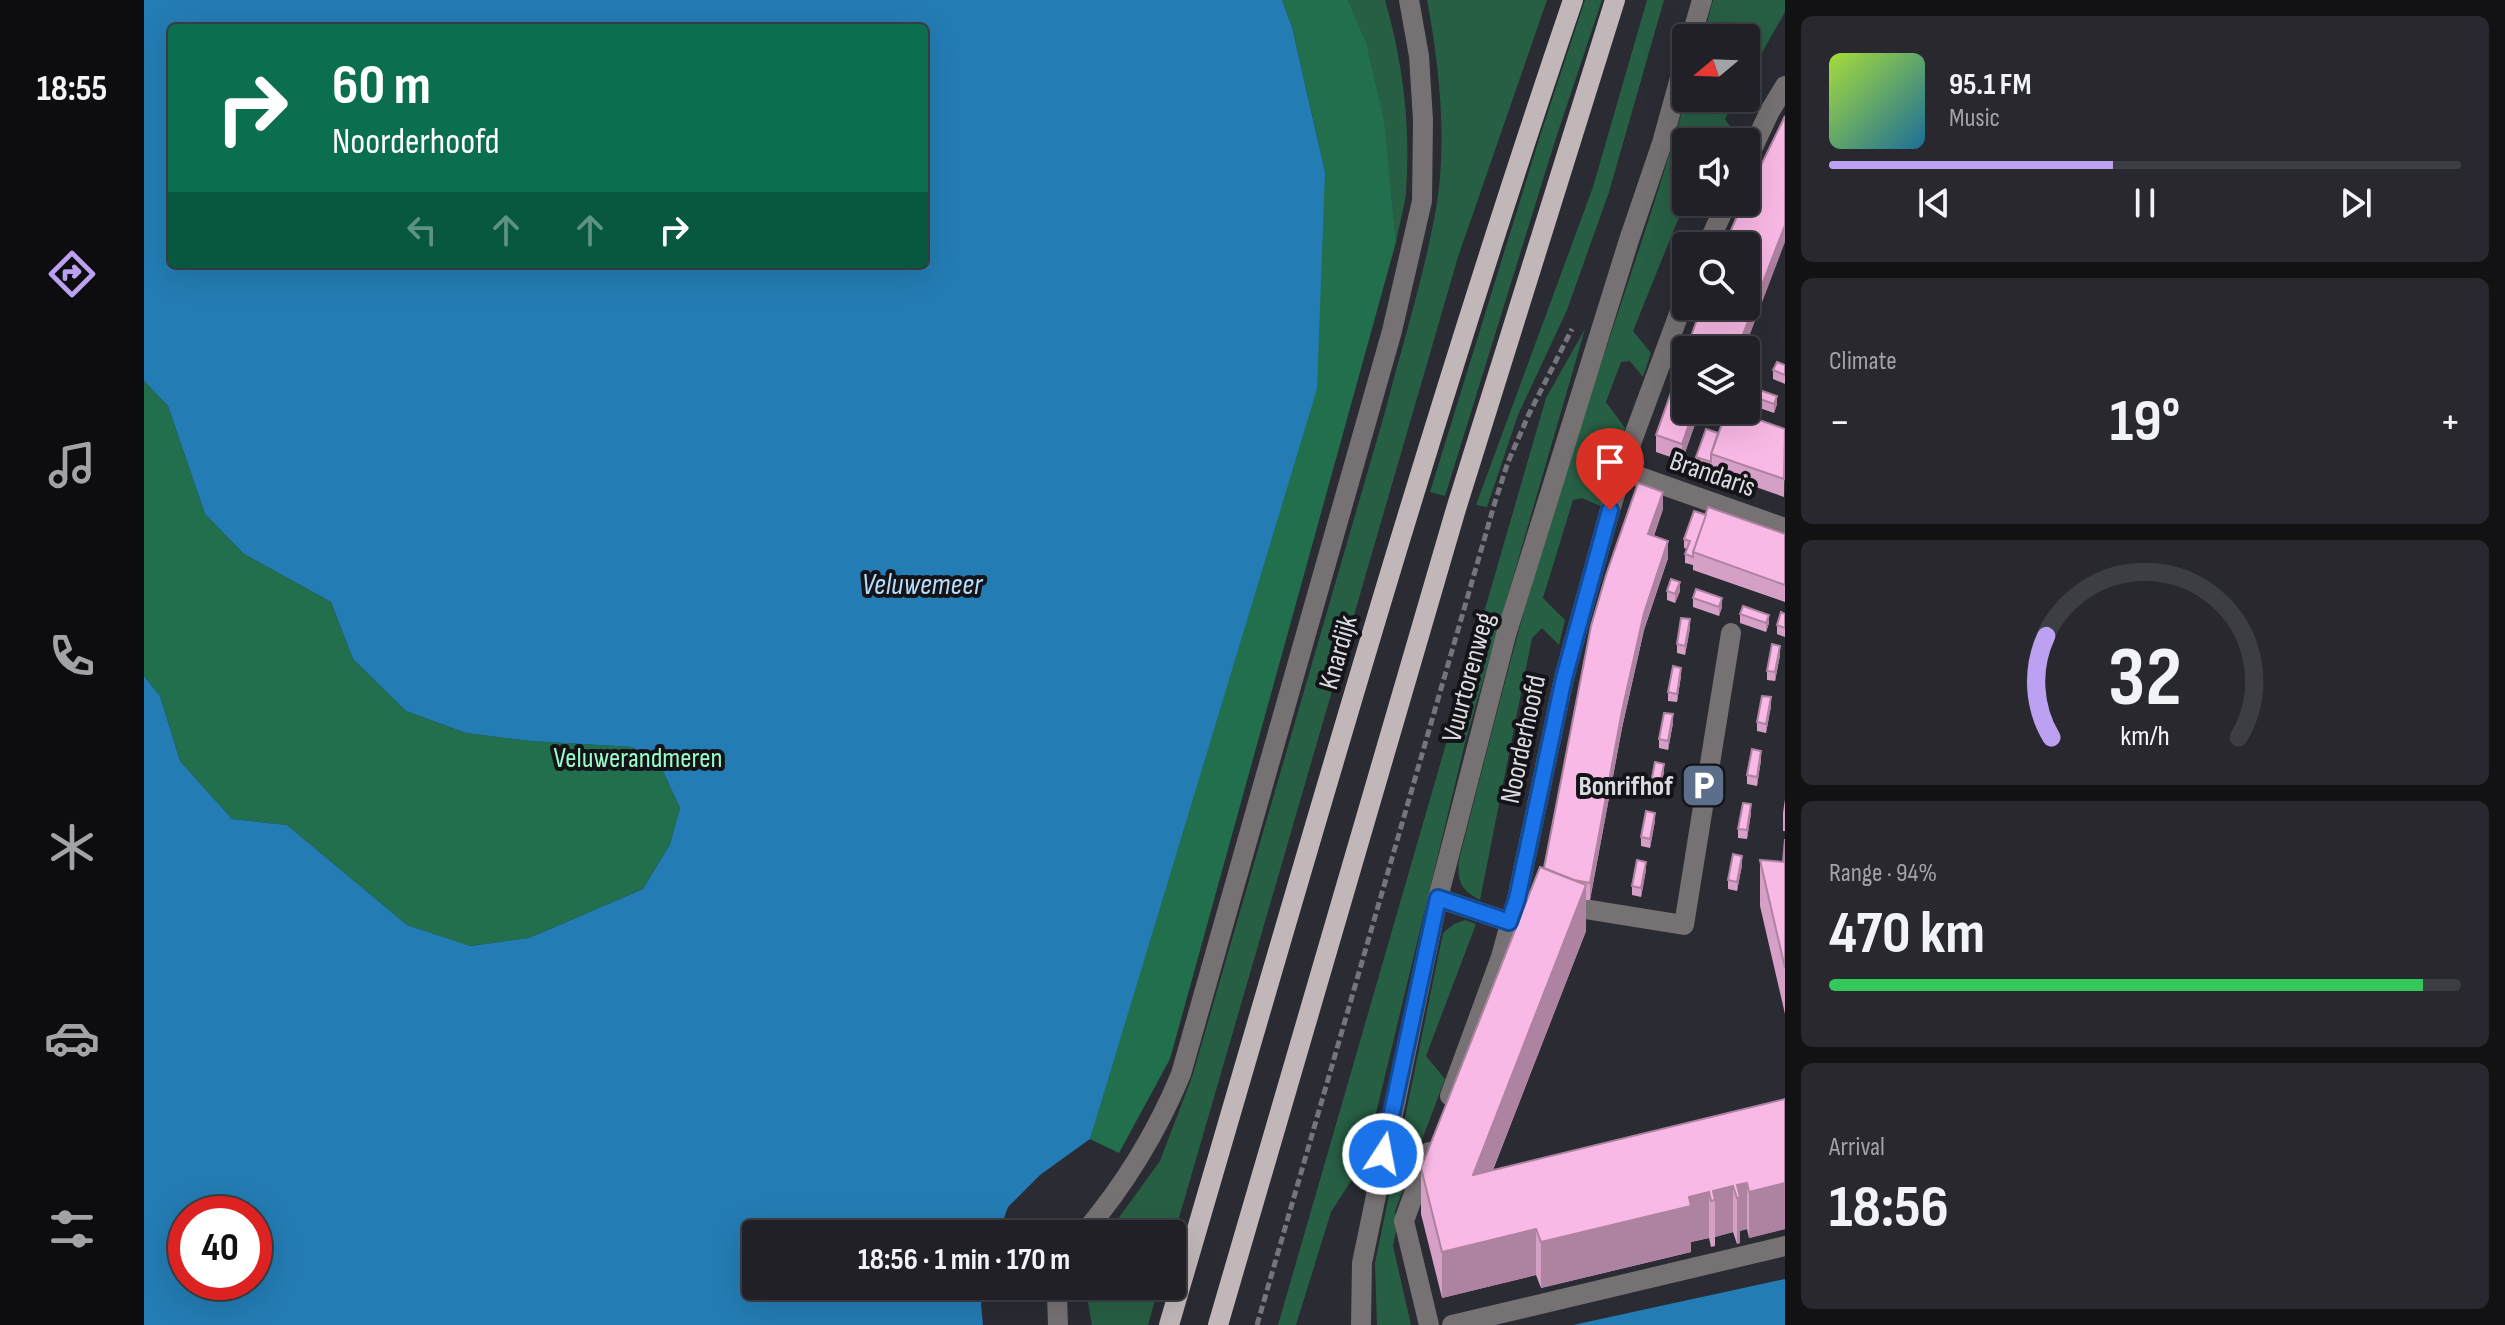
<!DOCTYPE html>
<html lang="en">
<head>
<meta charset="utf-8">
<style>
	body { margin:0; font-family:"Sofia Sans Condensed",sans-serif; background:#28282e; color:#f1f3f6; height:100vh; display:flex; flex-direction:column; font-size:30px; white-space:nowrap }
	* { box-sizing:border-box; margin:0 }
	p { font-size:26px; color:#a2a3a7 }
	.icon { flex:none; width:44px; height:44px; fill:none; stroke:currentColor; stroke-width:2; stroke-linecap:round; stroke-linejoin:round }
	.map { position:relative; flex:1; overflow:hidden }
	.panel { display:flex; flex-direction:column; gap:16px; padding:16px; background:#121215; width:720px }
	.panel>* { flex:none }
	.banner { position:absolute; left:24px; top:24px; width:760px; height:244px; border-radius:8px; box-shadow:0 8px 32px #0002,0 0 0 2px #3d3e43; background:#0b6e4f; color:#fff; overflow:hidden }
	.needle { width:52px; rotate:251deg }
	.tools { position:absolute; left:1528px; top:24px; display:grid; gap:16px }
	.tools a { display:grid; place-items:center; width:88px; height:88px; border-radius:8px; background:#202026; box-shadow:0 8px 32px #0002,0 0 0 2px #3d3e43; font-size:40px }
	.speed { position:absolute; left:24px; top:1196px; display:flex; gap:16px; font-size:40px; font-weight:700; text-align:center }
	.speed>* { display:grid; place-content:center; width:104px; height:104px; border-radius:50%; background:#202026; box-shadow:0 8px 32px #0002,0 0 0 2px #3d3e43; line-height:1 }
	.speed .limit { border:12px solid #d22; background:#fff; color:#111 }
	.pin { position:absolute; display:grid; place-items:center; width:68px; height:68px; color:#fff; margin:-82px -34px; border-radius:50% 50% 50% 0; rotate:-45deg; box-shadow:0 0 8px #0007 }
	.pin .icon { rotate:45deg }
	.me { position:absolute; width:88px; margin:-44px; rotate:11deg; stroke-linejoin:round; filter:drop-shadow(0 0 6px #0008) }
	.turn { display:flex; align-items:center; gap:28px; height:168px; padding:0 32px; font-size:36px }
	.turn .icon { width:104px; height:104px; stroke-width:2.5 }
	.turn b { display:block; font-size:56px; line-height:68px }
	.lanes { display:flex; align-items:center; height:76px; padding:0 32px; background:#0003; justify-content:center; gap:40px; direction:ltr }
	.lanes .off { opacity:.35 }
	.big { font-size:60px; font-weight:700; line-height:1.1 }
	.panel .tile { flex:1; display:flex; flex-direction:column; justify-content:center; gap:12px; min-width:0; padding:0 28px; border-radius:12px; background:#28282e }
	.panel .dial { align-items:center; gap:0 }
	.dial svg { height:208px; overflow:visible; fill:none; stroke:#3d3e43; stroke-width:7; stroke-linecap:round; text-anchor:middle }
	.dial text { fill:#f1f3f6; stroke:none }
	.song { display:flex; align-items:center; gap:24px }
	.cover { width:96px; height:96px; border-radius:12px; background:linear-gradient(135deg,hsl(80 70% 55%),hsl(200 70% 35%)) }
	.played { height:8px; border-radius:4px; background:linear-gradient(90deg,#bca0f2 45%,#3d3e43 45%) }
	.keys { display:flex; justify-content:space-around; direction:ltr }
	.heat { display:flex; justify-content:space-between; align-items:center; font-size:44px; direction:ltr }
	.charge { height:12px; border-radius:6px; background:linear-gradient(90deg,#34c759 94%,#3d3e43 0) }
	.trip { position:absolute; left:598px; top:1220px; width:444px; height:80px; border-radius:8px; background:#202026; box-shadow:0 8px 32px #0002,0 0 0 2px #3d3e43; font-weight:700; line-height:80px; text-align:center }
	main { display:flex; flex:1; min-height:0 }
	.menu { display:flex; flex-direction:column; width:144px; justify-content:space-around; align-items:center; background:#0d0d0f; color:#a2a3a7 }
	.menu .icon { width:56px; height:56px }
	.menu .current { color:#bca0f2 }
	.menu b { font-size:36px; color:#f1f3f6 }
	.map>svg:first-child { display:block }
	.green { fill:#275f44 }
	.forest { fill:#216f4c }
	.water { fill:#237cb3; fill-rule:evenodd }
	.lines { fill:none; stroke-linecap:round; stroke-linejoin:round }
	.path { stroke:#75767d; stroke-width:5; stroke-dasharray:8 4; stroke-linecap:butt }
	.minor { stroke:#767172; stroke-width:20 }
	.major { stroke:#c1b7b9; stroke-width:20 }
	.wall { fill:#d69fc6 }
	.shaded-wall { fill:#ae82a1 }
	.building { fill:#f9b9e6; stroke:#ae82a1; stroke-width:2 }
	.route-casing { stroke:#114b97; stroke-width:20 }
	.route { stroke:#1a73e8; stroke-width:14 }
	.labels { text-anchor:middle; stroke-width:8; stroke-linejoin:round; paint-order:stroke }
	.street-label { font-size:28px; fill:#dbdce1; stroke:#141418 }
	.park-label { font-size:28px; fill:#9afcc9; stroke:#141418 }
	.poi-label { font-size:28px; font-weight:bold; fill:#dbdce1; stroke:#141418; text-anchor:end }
	.water-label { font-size:30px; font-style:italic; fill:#b6ddfc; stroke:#141418 }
</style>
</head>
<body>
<main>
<nav class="menu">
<b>18:55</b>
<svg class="icon current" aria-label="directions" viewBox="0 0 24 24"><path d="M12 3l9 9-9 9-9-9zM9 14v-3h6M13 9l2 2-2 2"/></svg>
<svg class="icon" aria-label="music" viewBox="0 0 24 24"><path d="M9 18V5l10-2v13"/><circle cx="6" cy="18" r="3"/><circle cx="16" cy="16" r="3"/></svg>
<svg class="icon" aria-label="phone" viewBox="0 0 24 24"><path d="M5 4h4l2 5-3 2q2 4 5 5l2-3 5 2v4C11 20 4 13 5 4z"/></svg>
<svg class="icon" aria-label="climate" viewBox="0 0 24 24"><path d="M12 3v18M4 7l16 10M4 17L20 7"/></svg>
<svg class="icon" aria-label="car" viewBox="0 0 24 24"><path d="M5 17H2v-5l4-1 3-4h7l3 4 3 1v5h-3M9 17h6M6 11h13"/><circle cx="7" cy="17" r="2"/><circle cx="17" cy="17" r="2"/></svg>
<svg class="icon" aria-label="filters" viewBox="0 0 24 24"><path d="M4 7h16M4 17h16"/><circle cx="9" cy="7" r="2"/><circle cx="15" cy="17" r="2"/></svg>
</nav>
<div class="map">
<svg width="1641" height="1325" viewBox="0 0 1641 1325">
	<rect width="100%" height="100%" fill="#2a2b33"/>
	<g class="green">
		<path d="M1204,0H1241C1259,62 1267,128 1262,193C1260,209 1255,226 1252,242C1243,155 1238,82 1204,0Z"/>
		<path d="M1283,0H1403L1314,257L1028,1242V1234H963L1016,1161L1048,1077L1241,412C1259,342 1281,274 1293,203C1303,138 1295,63 1283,0Z"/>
		<polygon points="1441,0 1458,0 1411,141 1301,496 1286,492 1397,133"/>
		<polygon points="1503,0 1520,0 1465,192 1423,310 1374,415 1343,507 1332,505 1449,187"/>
		<polygon points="1569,0 1641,0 1641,12 1602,81 1602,38 1559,38"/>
		<path d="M1542,98H1592L1581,119L1597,142H1542V200L1489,331L1507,353L1499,377L1486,361L1477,362L1462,402L1481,428L1461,508L1438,498L1429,500L1399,598L1421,620L1415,645L1398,628L1388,638L1336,900C1317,890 1313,882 1315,860C1346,740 1375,621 1412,503C1454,367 1503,234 1542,98Z"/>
		<polygon points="1441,329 1321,743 1221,1159 1187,1212 1152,1325 1134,1325 1402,398"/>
		<polygon points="1321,920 1332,924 1282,1056 1301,1079 1251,1211 1252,1231 1249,1246 1267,1325 1233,1325 1231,1263 1299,933 1310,924"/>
		<polygon points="945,1286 1015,1286 1004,1325 948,1325 943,1297"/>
	</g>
	<g class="forest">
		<polygon points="1138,0 1204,0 1222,43 1240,121 1252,242 1026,1059 975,1153 946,1139 1166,356 1181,172 1148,27"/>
		<polygon points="0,381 24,406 61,514 100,554 187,602 209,659 262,711 322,733 387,741 488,747 517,767 536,808 526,844 499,889 385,938 325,946 263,925 143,825 88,819 36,761 16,696 0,676"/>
	</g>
	<g class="water">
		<path d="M0,0H1138L1148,27L1181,172L1173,389L946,1139L896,1175L864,1207L854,1234H612V1286H840L837,1304L839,1325H0V676L16,696L36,761L88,819L143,825L263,925L326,946L385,938L499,889L526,844L536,808L517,767L488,747L387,741L322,733L262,711L209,659L187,602L100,554L61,514L24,406L0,381ZM28,28H780V264H28ZM42,1214H110V1282H42Z"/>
		<polygon points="1641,1279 1641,1325 1429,1325"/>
	</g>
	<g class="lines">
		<polyline class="path" points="1113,1325 1351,502 1364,462 1385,414 1428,329"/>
		<g class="minor">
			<polyline points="1547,38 1558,0"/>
			<polyline points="1602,162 1626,111 1641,86"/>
			<polyline points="1563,246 1583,202"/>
			<polyline points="1479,471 1641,528"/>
			<polyline points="1294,898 1365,922"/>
			<polyline points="1416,905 1540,925 1587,633"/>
			<polyline points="1306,1096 1357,957 1373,899 1420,678 1466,510 1489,438 1542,295"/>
			<path d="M939,1234C980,1186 1013,1132 1037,1074L1248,331L1278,201L1279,120L1275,56L1265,0"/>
			<polyline points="914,1325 913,1296 916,1286"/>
			<polyline points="1217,1325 1218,1263 1294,898 1362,635 1485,240 1518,143 1542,56"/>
			<polyline points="1285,1325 1260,1221 1285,1152"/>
			<polyline points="1308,1325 1641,1246"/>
		</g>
		<g class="major">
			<path d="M1025,1325C1155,882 1280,437 1429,0"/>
			<polyline points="1074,1325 1312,509 1471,0"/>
		</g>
	</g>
	<g class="wall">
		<polygon points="1641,365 1641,384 1629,379 1629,370"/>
		<polygon points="1604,395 1633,404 1630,413 1604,404"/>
		<polygon points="1542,410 1556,410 1538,461 1512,452 1512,435"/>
		<polygon points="1575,414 1641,429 1640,497 1552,466 1552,457 1574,433 1578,424 1575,423"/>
		<polygon points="1519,509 1510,536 1524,558 1500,630 1478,728 1446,900 1442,900 1442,931 1349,1170 1641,1099 1641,1229 1605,1238 1603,1229 1596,1231 1596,1243 1593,1244 1589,1232 1571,1237 1571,1246 1567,1247 1565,1238 1547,1242 1547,1252 1397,1288 1392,1275 1298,1298 1277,1214 1277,1168 1400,868 1447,626"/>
		<polygon points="1562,515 1641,534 1641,602 1549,570 1549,565 1541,563 1541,554 1543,549 1540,548 1540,539"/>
		<polygon points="1523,591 1536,591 1531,603 1523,600"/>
		<polygon points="1549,598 1578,607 1575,616 1549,607"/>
		<polygon points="1596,614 1625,623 1622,632 1596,623"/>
		<polygon points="1641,614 1641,637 1633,634 1633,625"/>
		<polygon points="1546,628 1541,655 1533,653 1533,644"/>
		<polygon points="1636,655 1631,681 1623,680 1623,671"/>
		<polygon points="1537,676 1533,702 1524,701 1524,692"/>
		<polygon points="1627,706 1622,733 1613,731 1613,722"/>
		<polygon points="1529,723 1524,750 1515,748 1515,739"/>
		<polygon points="1617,760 1613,786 1603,784 1603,775"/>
		<polygon points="1520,772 1515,799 1506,797 1506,788"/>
		<polygon points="1641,799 1641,831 1639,831 1639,813"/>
		<polygon points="1607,813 1603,839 1594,838 1594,829"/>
		<polygon points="1511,821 1506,848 1497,846 1497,837"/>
		<polygon points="1641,839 1641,1014 1616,906 1616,860 1639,862"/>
		<polygon points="1598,865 1593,891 1584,889 1584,880"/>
		<polygon points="1502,870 1497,897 1488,895 1488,886"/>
	</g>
	<g class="shaded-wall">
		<polygon points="1641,225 1641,242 1600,350 1593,350"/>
		<polygon points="1633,396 1633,404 1630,413 1630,404"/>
		<polygon points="1550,410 1556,410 1538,461 1538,444"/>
		<polygon points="1519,492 1519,509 1504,552 1504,534"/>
		<polygon points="1524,541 1524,558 1500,630 1478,728 1446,900 1446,883 1478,711 1500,613"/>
		<polygon points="1536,582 1536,591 1531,603 1531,594"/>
		<polygon points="1578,598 1578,607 1575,616 1575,607"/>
		<polygon points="1625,615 1625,623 1622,632 1622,623"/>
		<polygon points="1546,619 1546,628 1541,655 1541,646"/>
		<polygon points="1636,646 1636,655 1631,681 1631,672"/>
		<polygon points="1537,668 1537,676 1533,702 1533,694"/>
		<polygon points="1627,697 1627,706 1622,733 1622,724"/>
		<polygon points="1529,714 1529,723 1524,750 1524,741"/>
		<polygon points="1617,751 1617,760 1613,786 1613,777"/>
		<polygon points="1520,764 1520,772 1515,799 1515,790"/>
		<polygon points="1607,804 1607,813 1603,839 1603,830"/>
		<polygon points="1511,813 1511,821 1506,848 1506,839"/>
		<polygon points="1598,856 1598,865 1593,891 1593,882"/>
		<polygon points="1502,862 1502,870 1497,897 1497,888"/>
		<polygon points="1442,885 1442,931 1329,1221 1329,1175"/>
		<polygon points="1603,1183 1603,1229 1596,1231 1596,1243 1593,1244 1593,1185"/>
		<polygon points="1641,1183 1641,1229 1605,1238 1605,1192"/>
		<polygon points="1589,1186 1589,1232 1571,1237 1571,1200 1569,1191"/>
		<polygon points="1565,1192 1565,1238 1547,1242 1547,1252 1397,1288 1397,1242 1545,1197"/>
		<polygon points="1392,1229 1392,1275 1298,1298 1298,1252"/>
	</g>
	<g class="building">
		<polygon points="1641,116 1641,225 1593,350 1542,350 1558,306 1602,306 1602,246 1580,246 1598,205 1599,202 1602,202 1602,196"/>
		<polygon points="1542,350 1542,410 1550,410 1538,444 1512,435"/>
		<polygon points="1633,362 1641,365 1641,375 1629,370"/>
		<polygon points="1607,387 1633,396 1630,404 1604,395"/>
		<polygon points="1576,410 1583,410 1580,416 1575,414"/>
		<polygon points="1583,410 1587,410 1641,429 1640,479 1567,454"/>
		<polygon points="1562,429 1574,433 1567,454 1567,462 1552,457"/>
		<polygon points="1494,483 1519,492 1504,534 1524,541 1500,613 1478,711 1446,883 1430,880 1400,868 1447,626 1462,575"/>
		<polygon points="1564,507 1641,534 1641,585 1549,552"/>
		<polygon points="1550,511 1562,515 1549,552 1549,557 1541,554 1546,541 1540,539"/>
		<polygon points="1527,579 1536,582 1531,594 1523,591"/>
		<polygon points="1552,589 1578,598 1575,607 1549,598"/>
		<polygon points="1599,606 1625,615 1622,623 1596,614"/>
		<polygon points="1637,612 1641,614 1641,628 1633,625"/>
		<polygon points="1537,618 1546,619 1541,646 1533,644"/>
		<polygon points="1628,644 1636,646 1631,672 1623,671"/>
		<polygon points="1529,666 1537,668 1533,694 1524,692"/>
		<polygon points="1618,696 1627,697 1622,724 1613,722"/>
		<polygon points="1520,713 1529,714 1524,741 1515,739"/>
		<polygon points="1608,749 1617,751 1613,777 1603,775"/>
		<polygon points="1511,762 1520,764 1515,790 1506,788"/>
		<polygon points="1599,803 1607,804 1603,830 1594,829"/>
		<polygon points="1502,811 1511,813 1506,839 1497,837"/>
		<polygon points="1641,839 1641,862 1639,862"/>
		<polygon points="1589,854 1598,856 1593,882 1584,880"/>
		<polygon points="1493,860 1502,862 1497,888 1488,886"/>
		<polygon points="1616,860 1641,862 1641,968"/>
		<polygon points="1396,867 1442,885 1329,1175 1641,1099 1641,1183 1605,1192 1603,1183 1593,1185 1596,1197 1593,1198 1589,1186 1569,1191 1571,1200 1567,1201 1565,1192 1545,1197 1547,1206 1397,1242 1392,1229 1298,1252 1277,1168"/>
	</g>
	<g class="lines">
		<defs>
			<polyline id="route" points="1239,1154 1294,898 1365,922 1373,899 1420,678 1466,510"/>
		</defs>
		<use href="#route" class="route-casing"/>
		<use href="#route" class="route"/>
	</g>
	<defs>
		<symbol id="parking-square" viewBox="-11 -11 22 22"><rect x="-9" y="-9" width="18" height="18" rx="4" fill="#5c6f8a" stroke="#141418"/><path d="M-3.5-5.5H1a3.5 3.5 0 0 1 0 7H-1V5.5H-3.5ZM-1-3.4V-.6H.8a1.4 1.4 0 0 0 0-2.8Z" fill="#fff"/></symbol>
	</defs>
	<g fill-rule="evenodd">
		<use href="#parking-square" x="1534" y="760" width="51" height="51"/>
	</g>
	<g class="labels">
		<g class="street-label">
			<text transform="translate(1569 473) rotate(19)" y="10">Brandaris</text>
			<text transform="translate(1193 652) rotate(-74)" y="10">Knardijk</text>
			<text transform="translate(1323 677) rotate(-75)" y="10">Vuurtorenweg</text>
			<text transform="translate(1378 739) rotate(-78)" y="10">Noorderhoofd</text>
		</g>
		<g class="park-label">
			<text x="494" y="767">Veluwerandmeren</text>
		</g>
		<g class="poi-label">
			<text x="1529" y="795">Bonrifhof</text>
		</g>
		<g class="water-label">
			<text x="778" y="594">Veluwemeer</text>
		</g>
	</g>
</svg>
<div class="tools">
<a><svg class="needle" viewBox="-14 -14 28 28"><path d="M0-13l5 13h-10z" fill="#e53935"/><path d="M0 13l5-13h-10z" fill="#a2a3a7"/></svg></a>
<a><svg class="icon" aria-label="sound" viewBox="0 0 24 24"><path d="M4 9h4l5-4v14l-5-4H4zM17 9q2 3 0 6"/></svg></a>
<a><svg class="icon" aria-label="search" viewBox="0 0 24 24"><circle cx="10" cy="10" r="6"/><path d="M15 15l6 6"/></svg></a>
<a><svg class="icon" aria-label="layers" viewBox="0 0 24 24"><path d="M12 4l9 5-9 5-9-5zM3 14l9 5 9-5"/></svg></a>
</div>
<div class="speed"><div class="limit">40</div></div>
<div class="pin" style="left:1466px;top:510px;background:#d93025"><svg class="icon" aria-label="arrive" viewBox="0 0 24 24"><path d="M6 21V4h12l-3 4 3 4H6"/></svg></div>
<svg class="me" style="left:1239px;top:1154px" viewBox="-20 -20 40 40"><circle r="17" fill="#1a73e8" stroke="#fff" stroke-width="3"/><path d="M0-11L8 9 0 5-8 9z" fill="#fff"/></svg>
<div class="trip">18:56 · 1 min · 170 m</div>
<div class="banner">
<div class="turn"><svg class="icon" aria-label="right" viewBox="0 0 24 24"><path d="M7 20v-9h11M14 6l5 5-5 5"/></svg><div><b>60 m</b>Noorderhoofd</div></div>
<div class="lanes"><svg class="icon off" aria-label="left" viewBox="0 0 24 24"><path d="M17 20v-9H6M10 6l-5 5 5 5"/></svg><svg class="icon off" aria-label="ahead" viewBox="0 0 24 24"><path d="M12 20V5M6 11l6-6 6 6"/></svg><svg class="icon off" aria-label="ahead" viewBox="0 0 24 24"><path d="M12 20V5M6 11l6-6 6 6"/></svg><svg class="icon" aria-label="right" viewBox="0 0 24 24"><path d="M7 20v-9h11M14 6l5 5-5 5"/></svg></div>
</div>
</div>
<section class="panel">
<div class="tile">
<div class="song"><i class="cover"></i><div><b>95.1 FM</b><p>Music</p></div></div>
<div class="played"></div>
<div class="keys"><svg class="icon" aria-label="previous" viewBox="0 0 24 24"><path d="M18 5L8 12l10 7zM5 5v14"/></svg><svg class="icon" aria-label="pause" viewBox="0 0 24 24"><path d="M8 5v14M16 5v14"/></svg><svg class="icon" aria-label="next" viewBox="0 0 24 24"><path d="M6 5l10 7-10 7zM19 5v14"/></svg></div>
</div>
<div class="tile"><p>Climate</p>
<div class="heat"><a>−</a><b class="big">19°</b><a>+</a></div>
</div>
<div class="tile dial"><svg viewBox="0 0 100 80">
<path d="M14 69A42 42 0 1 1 86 69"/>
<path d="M14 69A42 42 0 0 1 12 30" stroke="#bca0f2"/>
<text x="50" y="56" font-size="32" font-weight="700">32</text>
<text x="50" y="72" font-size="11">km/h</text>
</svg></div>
<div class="tile"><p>Range · 94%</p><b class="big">470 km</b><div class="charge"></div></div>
<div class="tile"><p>Arrival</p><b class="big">18:56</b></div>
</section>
</main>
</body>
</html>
